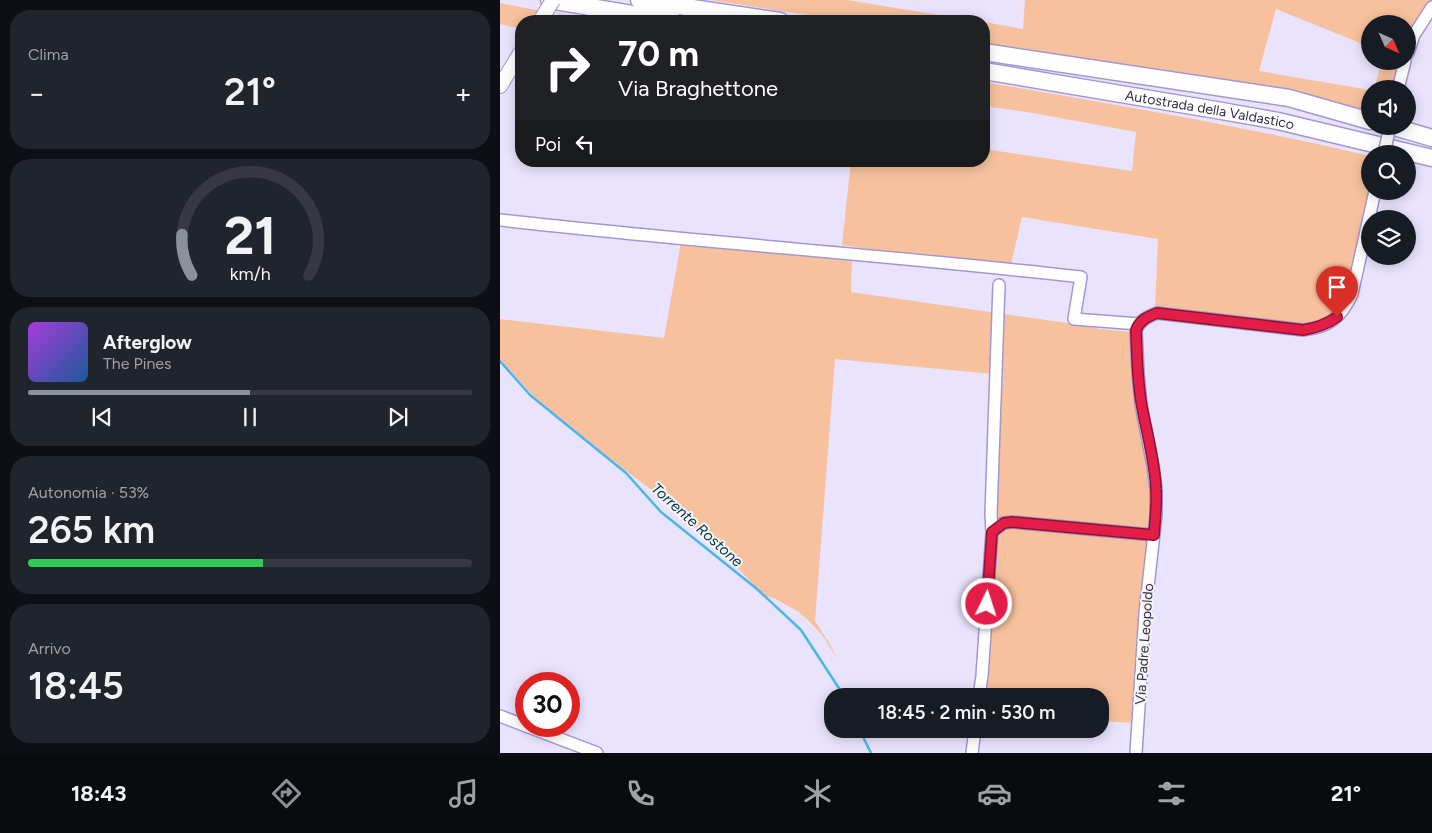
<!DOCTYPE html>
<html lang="it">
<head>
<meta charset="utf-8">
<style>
	body { margin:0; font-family:Figtree,sans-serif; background:#20242c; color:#f1f3f6; height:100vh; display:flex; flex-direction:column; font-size:19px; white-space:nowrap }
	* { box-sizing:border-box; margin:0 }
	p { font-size:16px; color:#9ea1a6 }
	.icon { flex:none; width:28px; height:28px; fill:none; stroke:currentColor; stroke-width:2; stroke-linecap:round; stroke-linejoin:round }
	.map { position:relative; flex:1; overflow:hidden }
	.sheet { display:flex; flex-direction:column; gap:10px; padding:10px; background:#0d0f14; width:500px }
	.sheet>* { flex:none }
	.hud { position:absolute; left:15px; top:15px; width:475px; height:152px; border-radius:20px; box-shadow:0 2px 12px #0003; background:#202124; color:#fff; overflow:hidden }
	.needle { width:32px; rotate:135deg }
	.tools { position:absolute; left:861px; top:15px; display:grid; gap:10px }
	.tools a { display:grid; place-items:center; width:55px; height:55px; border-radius:50%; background:#171b24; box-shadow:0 2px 12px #0003; font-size:25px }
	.speed { position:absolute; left:15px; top:672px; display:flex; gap:10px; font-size:25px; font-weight:700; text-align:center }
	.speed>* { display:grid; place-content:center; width:65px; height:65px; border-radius:50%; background:#171b24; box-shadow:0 2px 12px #0003; line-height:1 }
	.speed .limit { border:8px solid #d22; background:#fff; color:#111 }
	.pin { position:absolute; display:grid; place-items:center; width:42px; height:42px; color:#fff; margin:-51px -21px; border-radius:50% 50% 50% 0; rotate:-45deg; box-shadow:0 0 5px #0007 }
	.pin .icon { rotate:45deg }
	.me { position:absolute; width:55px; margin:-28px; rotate:4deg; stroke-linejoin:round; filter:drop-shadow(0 0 4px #0008) }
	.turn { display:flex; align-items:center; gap:18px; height:105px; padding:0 20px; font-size:22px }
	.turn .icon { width:65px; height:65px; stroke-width:2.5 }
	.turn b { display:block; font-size:35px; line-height:42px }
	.then { display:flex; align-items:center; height:48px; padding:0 20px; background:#0003; gap:10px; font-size:19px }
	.big { font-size:38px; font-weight:600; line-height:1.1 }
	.sheet .widget { flex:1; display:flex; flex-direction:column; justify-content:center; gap:8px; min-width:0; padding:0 18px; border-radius:20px; background:#20242c }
	.sheet .dial { align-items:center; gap:0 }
	.dial svg { height:130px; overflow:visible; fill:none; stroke:#363941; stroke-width:7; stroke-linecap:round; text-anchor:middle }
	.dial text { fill:#f1f3f6; stroke:none }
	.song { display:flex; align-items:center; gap:15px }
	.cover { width:60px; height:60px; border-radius:8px; background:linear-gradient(135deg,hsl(280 70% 55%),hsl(210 70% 35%)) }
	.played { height:5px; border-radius:2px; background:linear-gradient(90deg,#8c9099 50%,#363941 50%) }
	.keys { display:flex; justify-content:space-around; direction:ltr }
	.heat { display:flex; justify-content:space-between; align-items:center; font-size:28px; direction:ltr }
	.charge { height:8px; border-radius:4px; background:linear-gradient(90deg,#34c759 53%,#363941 0) }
	.trip { position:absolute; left:324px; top:688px; width:285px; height:50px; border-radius:20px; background:#171b24; box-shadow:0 2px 12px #0003; font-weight:600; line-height:50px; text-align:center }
	.tab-bar { display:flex; height:80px; justify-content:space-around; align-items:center; background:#090b0e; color:#9ea1a6 }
	.tab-bar .icon { width:35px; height:35px }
	.tab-bar .on { color:#8c9099 }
	.tab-bar b { font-size:22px; color:#f1f3f6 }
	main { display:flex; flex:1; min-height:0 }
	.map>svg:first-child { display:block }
	.green { fill:#f7c19d }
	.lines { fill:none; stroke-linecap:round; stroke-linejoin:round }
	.stream { stroke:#4ab6ee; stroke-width:2.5 }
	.minor-casing { stroke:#a496d2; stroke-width:14 }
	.major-casing { stroke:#a496d2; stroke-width:16 }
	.highway-casing { stroke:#a496d2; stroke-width:19 }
	.minor { stroke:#fff; stroke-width:11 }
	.major { stroke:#fff; stroke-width:14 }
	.highway { stroke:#fff; stroke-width:16 }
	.minor-bridge-casing { stroke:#a496d2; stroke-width:14; stroke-linecap:butt }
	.major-bridge-casing { stroke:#a496d2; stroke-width:16; stroke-linecap:butt }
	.minor-bridge { stroke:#fff; stroke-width:11 }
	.major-bridge { stroke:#fff; stroke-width:14 }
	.route-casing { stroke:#92132f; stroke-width:12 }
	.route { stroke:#e11d48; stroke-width:9 }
	.labels { text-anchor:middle; stroke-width:4; stroke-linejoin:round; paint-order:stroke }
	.street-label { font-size:14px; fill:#352f48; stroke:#f5f5f5 }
	.water-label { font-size:15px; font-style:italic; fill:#013349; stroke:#f5f5f5 }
</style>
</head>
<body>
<main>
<section class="sheet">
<div class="widget"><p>Clima</p>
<div class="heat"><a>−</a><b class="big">21°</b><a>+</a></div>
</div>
<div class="widget dial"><svg viewBox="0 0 100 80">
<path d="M14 69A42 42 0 1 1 86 69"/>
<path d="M14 69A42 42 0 0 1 8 44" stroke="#8c9099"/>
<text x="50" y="56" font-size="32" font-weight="700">21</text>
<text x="50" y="72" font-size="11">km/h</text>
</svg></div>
<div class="widget">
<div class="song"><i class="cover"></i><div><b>Afterglow</b><p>The Pines</p></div></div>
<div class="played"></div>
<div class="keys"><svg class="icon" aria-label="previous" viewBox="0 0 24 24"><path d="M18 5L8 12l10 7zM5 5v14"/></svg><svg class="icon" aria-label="pause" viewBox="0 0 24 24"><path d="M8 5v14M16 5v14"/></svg><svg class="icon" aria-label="next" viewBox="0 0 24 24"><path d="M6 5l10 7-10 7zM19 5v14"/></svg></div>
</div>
<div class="widget"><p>Autonomia · 53%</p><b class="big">265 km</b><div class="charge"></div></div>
<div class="widget"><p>Arrivo</p><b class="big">18:45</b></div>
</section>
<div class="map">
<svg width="932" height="753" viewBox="0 0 932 753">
	<rect width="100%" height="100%" fill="#e9e3fd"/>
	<g class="green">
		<polygon points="210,0 347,0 476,21 347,21"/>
		<polygon points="525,0 932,0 921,18 908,45 908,24 870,24 870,47 776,9 759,71 870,90 870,116 597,63 484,43 484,22 523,29"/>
		<polygon points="0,3 41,11 36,21 21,21 21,29 0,24"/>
		<polygon points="59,14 100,21 55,21"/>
		<polygon points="882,61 902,61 896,89 874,89"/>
		<path d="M484,82C613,104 742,126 870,156V191L845,302L829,320L805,326L655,309L658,239L522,217L511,264L394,253L342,245L351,161H484V149L632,171L636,132L533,113L484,106Z"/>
		<polygon points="181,242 352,259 351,292 588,326 599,329 632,332 653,486 637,723 600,721 600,696 484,696 495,526 503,375 335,359 315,621 331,646 338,660 323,636 310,622 299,612 274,598 264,596 236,566 174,507 105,455 33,396 0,359 0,319 164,338"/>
	</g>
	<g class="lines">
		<g class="stream">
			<polyline points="0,361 30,395 126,473 161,512 257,589 301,630 344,696"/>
			<polyline points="359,729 371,753"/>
		</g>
		<defs>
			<g id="minor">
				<polyline points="908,53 914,35 932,7"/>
				<polyline points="898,89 905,61"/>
				<path d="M0,220C193,242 387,255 581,277L574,319L639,324"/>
				<polyline points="492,532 491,514 499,285"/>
				<polyline points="479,696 482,676 492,532 503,523 512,522 653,535"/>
				<polyline points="0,716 26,726"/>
				<polyline points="26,726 97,753"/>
				<polyline points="472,753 475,729"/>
				<path d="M636,753L645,613L656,516V489L653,466L641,405L638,373L636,330C640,320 647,317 657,313L803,330C829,327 841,318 852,294L875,191"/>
			</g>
			<polyline id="major" points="0,86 21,52"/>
			<g id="highway">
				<polyline points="49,0 174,21"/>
				<polyline points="139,0 280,21"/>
				<polyline points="484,52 789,98 870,121"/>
				<path id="s1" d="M484,71L716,110L778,121L932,158"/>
				<polyline points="891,126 932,138"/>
			</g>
		</defs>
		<use href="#minor" class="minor-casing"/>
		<use href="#major" class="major-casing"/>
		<use href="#highway" class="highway-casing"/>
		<use href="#minor" class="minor"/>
		<use href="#major" class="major"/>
		<use href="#highway" class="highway"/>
		<defs>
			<polyline id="minor-bridge" points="884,154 890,126"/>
			<polyline id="major-bridge" points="42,18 53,0"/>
		</defs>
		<use href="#minor-bridge" class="minor-bridge-casing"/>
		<use href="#major-bridge" class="major-bridge-casing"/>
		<use href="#minor-bridge" class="minor-bridge"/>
		<use href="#major-bridge" class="major-bridge"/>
	</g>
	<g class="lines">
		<defs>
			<path id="route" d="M487,604L492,532L504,523L512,522L654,535C655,520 657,505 656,489C655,462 647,434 642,407C637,381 637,356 636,330C640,320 647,317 657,313L803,330C816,328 826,325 837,317"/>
		</defs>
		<use href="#route" class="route-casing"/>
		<use href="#route" class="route"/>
	</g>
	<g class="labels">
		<g class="street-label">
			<text dy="5" stroke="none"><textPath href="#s1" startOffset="229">Autostrada della Valdastico</textPath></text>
			<text transform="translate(644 644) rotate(-86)" y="5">Via Padre Leopoldo</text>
		</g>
		<g class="water-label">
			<text transform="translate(197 525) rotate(42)" y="5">Torrente Rostone</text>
		</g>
	</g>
</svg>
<div class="tools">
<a><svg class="needle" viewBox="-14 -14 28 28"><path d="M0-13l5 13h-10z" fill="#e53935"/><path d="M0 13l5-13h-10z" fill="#9ea1a6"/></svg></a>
<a><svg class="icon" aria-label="sound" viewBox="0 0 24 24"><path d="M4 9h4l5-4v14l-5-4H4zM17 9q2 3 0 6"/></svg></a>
<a><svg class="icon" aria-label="search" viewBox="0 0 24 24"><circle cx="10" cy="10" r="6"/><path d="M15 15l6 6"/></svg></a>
<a><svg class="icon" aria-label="layers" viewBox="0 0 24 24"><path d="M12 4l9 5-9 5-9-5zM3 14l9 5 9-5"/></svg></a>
</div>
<div class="speed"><div class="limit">30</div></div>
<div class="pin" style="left:837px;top:317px;background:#d93025"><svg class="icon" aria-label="arrive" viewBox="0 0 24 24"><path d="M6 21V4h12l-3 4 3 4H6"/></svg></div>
<svg class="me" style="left:487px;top:604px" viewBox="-20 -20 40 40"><circle r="17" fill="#e11d48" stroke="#fff" stroke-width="3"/><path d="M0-11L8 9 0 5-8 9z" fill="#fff"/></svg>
<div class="trip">18:45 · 2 min · 530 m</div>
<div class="hud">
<div class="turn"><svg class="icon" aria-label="right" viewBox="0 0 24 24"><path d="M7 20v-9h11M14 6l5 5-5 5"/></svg><div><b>70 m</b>Via Braghettone</div></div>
<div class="then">Poi<svg class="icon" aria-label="left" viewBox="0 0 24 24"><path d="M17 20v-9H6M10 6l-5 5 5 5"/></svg></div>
</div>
</div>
</main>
<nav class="tab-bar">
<b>18:43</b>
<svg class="icon on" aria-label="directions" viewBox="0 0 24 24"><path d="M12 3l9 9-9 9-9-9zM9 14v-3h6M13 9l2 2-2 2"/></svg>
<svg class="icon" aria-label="music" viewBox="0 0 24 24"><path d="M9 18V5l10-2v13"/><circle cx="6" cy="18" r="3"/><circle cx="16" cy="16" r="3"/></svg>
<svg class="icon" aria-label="phone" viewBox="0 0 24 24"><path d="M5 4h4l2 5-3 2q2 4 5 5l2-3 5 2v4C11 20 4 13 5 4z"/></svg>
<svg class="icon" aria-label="climate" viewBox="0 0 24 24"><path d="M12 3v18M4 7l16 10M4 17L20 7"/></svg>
<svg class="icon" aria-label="car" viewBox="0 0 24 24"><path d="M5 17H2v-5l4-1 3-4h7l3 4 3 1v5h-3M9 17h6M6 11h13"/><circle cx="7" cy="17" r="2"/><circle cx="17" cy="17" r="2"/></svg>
<svg class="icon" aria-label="filters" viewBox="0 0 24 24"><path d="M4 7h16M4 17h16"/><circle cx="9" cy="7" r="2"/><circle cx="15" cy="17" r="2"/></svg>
<b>21°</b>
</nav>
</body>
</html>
